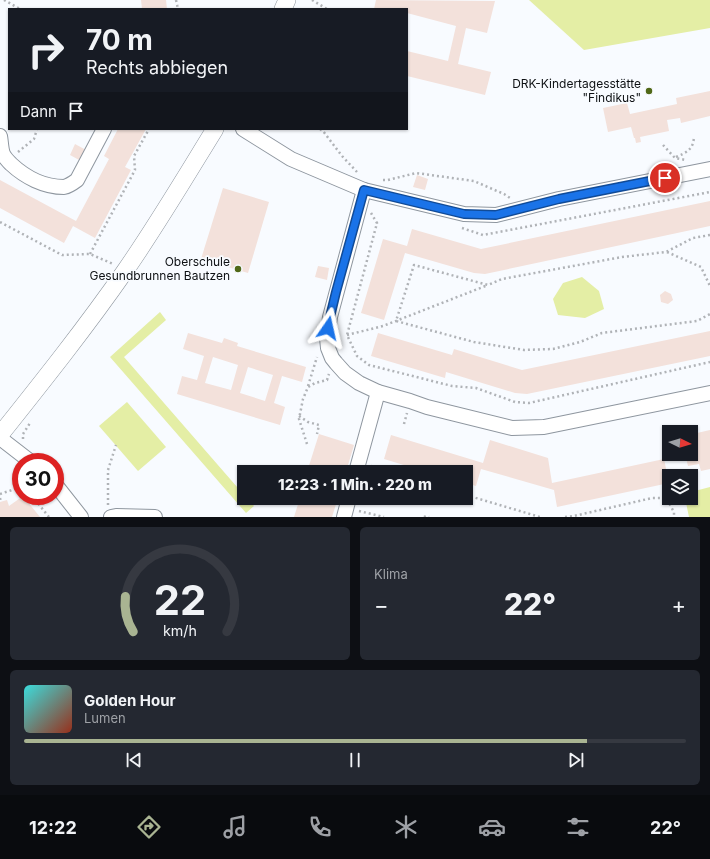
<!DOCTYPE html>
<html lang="de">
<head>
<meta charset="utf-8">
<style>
	body { margin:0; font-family:Inter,sans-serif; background:#242831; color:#f1f3f6; height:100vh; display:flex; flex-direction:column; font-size:15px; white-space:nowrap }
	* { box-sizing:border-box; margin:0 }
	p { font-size:13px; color:#9ea1a6 }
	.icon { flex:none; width:22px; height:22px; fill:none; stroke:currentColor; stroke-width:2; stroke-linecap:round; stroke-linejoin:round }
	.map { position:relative; height:517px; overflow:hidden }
	.drawer { display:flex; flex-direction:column; gap:10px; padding:10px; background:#0d0f14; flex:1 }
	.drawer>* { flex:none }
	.hud { position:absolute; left:8px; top:8px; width:400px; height:122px; border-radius:0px; box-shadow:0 1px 3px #0004; background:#171b24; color:#f1f3f6; overflow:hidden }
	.needle { width:26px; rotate:95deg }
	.controls { position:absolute; left:662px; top:425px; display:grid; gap:8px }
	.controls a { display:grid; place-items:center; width:36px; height:36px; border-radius:0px; background:#171b24; box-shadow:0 1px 3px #0004; font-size:20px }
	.speed { position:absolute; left:12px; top:453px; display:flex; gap:8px; font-size:20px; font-weight:700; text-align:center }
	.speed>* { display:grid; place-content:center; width:52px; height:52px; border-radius:50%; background:#171b24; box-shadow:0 1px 3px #0004; line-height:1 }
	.speed .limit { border:6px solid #d22; background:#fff; color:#111 }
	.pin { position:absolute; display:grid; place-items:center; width:34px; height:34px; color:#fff; margin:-17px; border:2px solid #fff; border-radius:50%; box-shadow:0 1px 4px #0007 }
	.me { position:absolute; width:44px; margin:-22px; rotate:11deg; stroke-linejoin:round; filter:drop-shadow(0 0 3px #0008) }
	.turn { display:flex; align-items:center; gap:14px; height:84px; padding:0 12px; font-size:18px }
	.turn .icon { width:52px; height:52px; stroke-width:2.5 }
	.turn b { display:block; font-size:28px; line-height:34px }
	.then { display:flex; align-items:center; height:38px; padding:0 12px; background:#0003; gap:8px; font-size:15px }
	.big { font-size:30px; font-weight:800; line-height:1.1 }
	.drawer .widget { flex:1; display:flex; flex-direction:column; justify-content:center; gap:6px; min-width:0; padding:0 14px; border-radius:6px; background:#242831 }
	.drawer .dial { align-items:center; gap:0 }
	.dial svg { height:104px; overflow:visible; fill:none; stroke:#363941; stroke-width:7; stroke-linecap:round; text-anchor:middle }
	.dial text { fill:#f1f3f6; stroke:none }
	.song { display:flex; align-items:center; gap:12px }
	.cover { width:48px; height:48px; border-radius:6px; background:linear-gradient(135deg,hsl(180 70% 55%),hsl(10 70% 35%)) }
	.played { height:4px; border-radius:2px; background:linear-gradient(90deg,#a9b492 85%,#363941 85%) }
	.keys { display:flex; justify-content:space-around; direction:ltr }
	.heat { display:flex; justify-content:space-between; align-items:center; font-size:22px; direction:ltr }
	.drawer .tiles { flex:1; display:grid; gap:10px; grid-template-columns:1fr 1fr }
	.widget:last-child { grid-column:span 2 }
	.trip { position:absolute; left:237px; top:465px; width:236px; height:40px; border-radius:0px; background:#171b24; box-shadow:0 1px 3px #0004; font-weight:800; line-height:40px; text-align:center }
	.dock { display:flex; height:64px; justify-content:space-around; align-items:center; background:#090b0e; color:#9ea1a6 }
	.dock .icon { width:28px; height:28px }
	.dock .active { color:#a9b492 }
	.dock b { font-size:18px; color:#f1f3f6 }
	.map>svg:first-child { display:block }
	.green { fill:#e4eea5 }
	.building { fill:#f3e1db; fill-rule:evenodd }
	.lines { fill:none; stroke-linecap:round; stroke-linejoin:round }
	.minor-casing { stroke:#8e969f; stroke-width:16 }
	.tertiary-casing { stroke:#8e969f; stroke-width:18 }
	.path { stroke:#b0b3b7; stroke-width:2.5; stroke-dasharray:2 3; stroke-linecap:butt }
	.minor { stroke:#fff; stroke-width:14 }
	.tertiary { stroke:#fff; stroke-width:17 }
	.route-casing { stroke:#114b97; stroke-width:10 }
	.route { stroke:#1a73e8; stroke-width:7 }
	.poi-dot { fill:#506818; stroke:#f8fbff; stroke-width:1.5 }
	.labels { text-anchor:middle; stroke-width:3.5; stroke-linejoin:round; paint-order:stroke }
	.poi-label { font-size:12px; fill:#0d1013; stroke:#f8fbff; text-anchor:end }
</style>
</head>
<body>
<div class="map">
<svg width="710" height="517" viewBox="0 0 710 517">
	<rect width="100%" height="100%" fill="#f8fbff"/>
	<g class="green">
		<polygon points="529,0 710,0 710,28 584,50"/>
		<polygon points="582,277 599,291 604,309 585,318 558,315 553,299 563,283"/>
		<polygon points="160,312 166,320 124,357 244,495 244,498 247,498 254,506 246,513 110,357"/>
		<polygon points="127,402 166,447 138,471 99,426"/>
		<polygon points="710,487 710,517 689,517 685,498 691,498 691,492"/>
	</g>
	<g class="building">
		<polygon points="141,0 166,0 167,9 142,9"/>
		<polygon points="376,0 495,1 487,33 466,28 458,64 491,72 485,95 407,76 407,51 448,61 456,26 407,13 407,9 374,9"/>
		<polygon points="710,91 710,116 681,123 680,118 667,120 669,131 640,137 641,142 636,143 635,138 634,138 631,127 608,132 603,108 627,103 630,114 677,104 676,98"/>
		<polygon points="118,129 146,129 125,167 131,170 95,238 73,226 64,243 0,208 0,180 76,221 109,159 104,156"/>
		<polygon points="75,144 86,150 81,161 70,155"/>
		<polygon points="417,175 428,179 425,190 413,187"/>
		<polygon points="223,188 269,202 248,273 201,259"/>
		<polygon points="710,201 710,226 485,274 474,273 405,253 384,320 361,313 383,239 407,246 412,229 481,249"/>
		<polygon points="318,266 329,268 327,280 315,277"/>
		<polygon points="665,291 671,294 673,300 668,304 661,302 660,295"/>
		<polygon points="710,331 710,356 527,394 515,393 446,372 445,378 371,356 378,333 452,355 454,349 522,370"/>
		<path d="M188,333L222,343L224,338L238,343L237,346L306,367L302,382L282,376L274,403L285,407L280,425L177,394L182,376L197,380L204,356L183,349ZM213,357L238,365L231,390L205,383ZM248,367L273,375L265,401L240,393Z"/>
		<polygon points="710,430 710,469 701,471 699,464 688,466 685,454 691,454 691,437 698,435 697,433"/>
		<polygon points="319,434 354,445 346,472 307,472"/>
		<polygon points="391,435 483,463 490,440 548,458 552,483 664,459 669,483 557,507 554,490 481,469 476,486 466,483 466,472 427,472 384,459"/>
		<polygon points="23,496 40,517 0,517 0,502 7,500 9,506"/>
		<polygon points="300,498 338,498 332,517 294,517"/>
	</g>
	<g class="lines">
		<defs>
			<g id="minor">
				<polyline points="243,129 291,159 364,190 464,214 496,215 559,199 710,169"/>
				<path d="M0,136C1,141 1,149 3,154C5,158 8,161 11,164C25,177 44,187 64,187C69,186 73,183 77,180L104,129"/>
				<polyline points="364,190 330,317 327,338 328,348 332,358 336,363 345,373 359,383 378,392 410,401 427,407 512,428 544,427 710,393"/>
				<polyline points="0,438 31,462"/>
				<polyline points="356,472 378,392"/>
				<polyline points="55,484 81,517"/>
				<polyline points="111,517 116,516 155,517"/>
				<polyline points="344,517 349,498"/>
			</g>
			<g id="tertiary">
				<polyline points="283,9 287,0"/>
				<path d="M0,435C43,381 86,327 125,271C157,225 186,176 215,129"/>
			</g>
		</defs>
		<use href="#minor" class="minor-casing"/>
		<use href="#tertiary" class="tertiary-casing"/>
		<g class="path">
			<polyline points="4,0 20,9"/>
			<polyline points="176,0 178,9"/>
			<polyline points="312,0 327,9"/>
			<polyline points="320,129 323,131 342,156 357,172"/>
			<polyline points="663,145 675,158 686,160"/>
			<polyline points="18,152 34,139 37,129"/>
			<path d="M676,157C687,152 693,150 694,137"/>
			<polyline points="383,180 388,180 416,173 474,181 504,194 510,198"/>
			<polyline points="371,213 377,223 347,335 357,356 369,365 452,386 476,388 515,402 529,403 710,362"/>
			<polyline points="0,222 62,255 90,254 113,264"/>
			<polyline points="462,228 483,235 710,192"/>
			<polyline points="710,235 693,238 666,252 622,257 502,279 488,285 414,265 396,321 474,342 524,350 553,349 580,342 602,333 697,321 710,314"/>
			<polyline points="667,252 701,267 710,286"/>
			<polyline points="90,254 135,170 134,156 149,129"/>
			<polyline points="347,335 383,326 488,285"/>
			<polyline points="308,386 317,357"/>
			<polyline points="299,416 308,422 319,425 317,434"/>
			<polyline points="404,424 407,413"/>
			<polyline points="23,439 23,434 30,423"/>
			<polyline points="307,444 299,419 303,399 308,387 315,383 327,380 329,374"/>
			<polyline points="371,466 391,472"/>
			<polyline points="0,494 21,487"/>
			<polyline points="466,495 540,517"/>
			<polyline points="32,496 49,517"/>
			<polyline points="0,498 1,502"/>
			<polyline points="108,505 108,470 116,445"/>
			<polyline points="359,511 384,517"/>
			<polyline points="424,517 426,516 429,517"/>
			<polyline points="565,517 574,516 652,498 666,498 674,512 674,517"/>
		</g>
		<use href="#minor" class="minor"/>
		<use href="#tertiary" class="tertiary"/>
	</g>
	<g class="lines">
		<defs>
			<polyline id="route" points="328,328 330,317 336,292 364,190 464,214 496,215 559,199 665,178"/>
		</defs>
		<use href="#route" class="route-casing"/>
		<use href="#route" class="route"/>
	</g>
	<g class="poi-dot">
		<circle cx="649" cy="91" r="4"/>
		<circle cx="238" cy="269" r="4"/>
	</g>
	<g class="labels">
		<g class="poi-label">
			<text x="641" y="88">DRK-Kindertagesstätte<tspan x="641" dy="14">"Findikus"</tspan></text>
			<text x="230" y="266">Oberschule<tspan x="230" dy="14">Gesundbrunnen Bautzen</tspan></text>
		</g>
	</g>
</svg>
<div class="controls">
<a><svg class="needle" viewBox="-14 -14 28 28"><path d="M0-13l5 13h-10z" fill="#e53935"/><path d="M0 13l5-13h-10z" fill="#9ea1a6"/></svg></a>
<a><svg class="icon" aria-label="layers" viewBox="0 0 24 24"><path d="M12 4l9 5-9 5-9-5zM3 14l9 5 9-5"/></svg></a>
</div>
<div class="speed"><div class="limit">30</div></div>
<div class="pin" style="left:665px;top:178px;background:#d93025"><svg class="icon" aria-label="arrive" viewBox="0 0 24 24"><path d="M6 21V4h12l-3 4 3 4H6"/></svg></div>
<svg class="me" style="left:328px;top:328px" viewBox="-20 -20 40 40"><path d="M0-17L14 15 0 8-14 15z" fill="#1a73e8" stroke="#fff" stroke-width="4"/></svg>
<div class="trip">12:23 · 1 Min. · 220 m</div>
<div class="hud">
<div class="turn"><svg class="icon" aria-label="right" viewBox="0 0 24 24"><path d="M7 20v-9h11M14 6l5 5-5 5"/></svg><div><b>70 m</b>Rechts abbiegen</div></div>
<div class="then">Dann<svg class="icon" aria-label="arrive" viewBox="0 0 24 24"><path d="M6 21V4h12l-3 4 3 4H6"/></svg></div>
</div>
</div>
<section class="drawer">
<div class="tiles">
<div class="widget dial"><svg viewBox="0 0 100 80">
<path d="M14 69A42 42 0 1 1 86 69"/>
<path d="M14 69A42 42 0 0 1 8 42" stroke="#a9b492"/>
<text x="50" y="56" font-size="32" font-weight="700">22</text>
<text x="50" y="72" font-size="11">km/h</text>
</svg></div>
<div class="widget"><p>Klima</p>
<div class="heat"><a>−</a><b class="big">22°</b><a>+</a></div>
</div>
<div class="widget">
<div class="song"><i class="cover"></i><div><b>Golden Hour</b><p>Lumen</p></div></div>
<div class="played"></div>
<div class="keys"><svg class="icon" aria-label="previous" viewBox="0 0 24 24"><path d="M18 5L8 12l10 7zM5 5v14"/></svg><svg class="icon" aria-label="pause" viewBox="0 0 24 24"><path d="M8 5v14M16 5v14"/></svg><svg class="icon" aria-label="next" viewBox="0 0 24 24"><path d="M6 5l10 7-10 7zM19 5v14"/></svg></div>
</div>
</div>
</section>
<nav class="dock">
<b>12:22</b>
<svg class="icon active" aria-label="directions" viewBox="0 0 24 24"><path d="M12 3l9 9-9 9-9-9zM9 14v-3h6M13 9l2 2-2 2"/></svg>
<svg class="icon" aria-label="music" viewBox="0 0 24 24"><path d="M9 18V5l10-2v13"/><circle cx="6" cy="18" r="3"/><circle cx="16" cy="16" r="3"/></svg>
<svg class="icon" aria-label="phone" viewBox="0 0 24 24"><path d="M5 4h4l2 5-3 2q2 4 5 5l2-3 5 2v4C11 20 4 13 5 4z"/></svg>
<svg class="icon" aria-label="climate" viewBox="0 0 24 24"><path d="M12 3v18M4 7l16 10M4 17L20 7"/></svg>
<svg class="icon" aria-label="car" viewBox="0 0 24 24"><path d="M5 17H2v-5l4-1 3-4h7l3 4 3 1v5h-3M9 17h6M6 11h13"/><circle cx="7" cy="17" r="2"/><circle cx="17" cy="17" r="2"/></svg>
<svg class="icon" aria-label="filters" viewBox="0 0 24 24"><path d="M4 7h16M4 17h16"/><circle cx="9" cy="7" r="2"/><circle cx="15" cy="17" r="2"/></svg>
<b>22°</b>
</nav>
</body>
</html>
